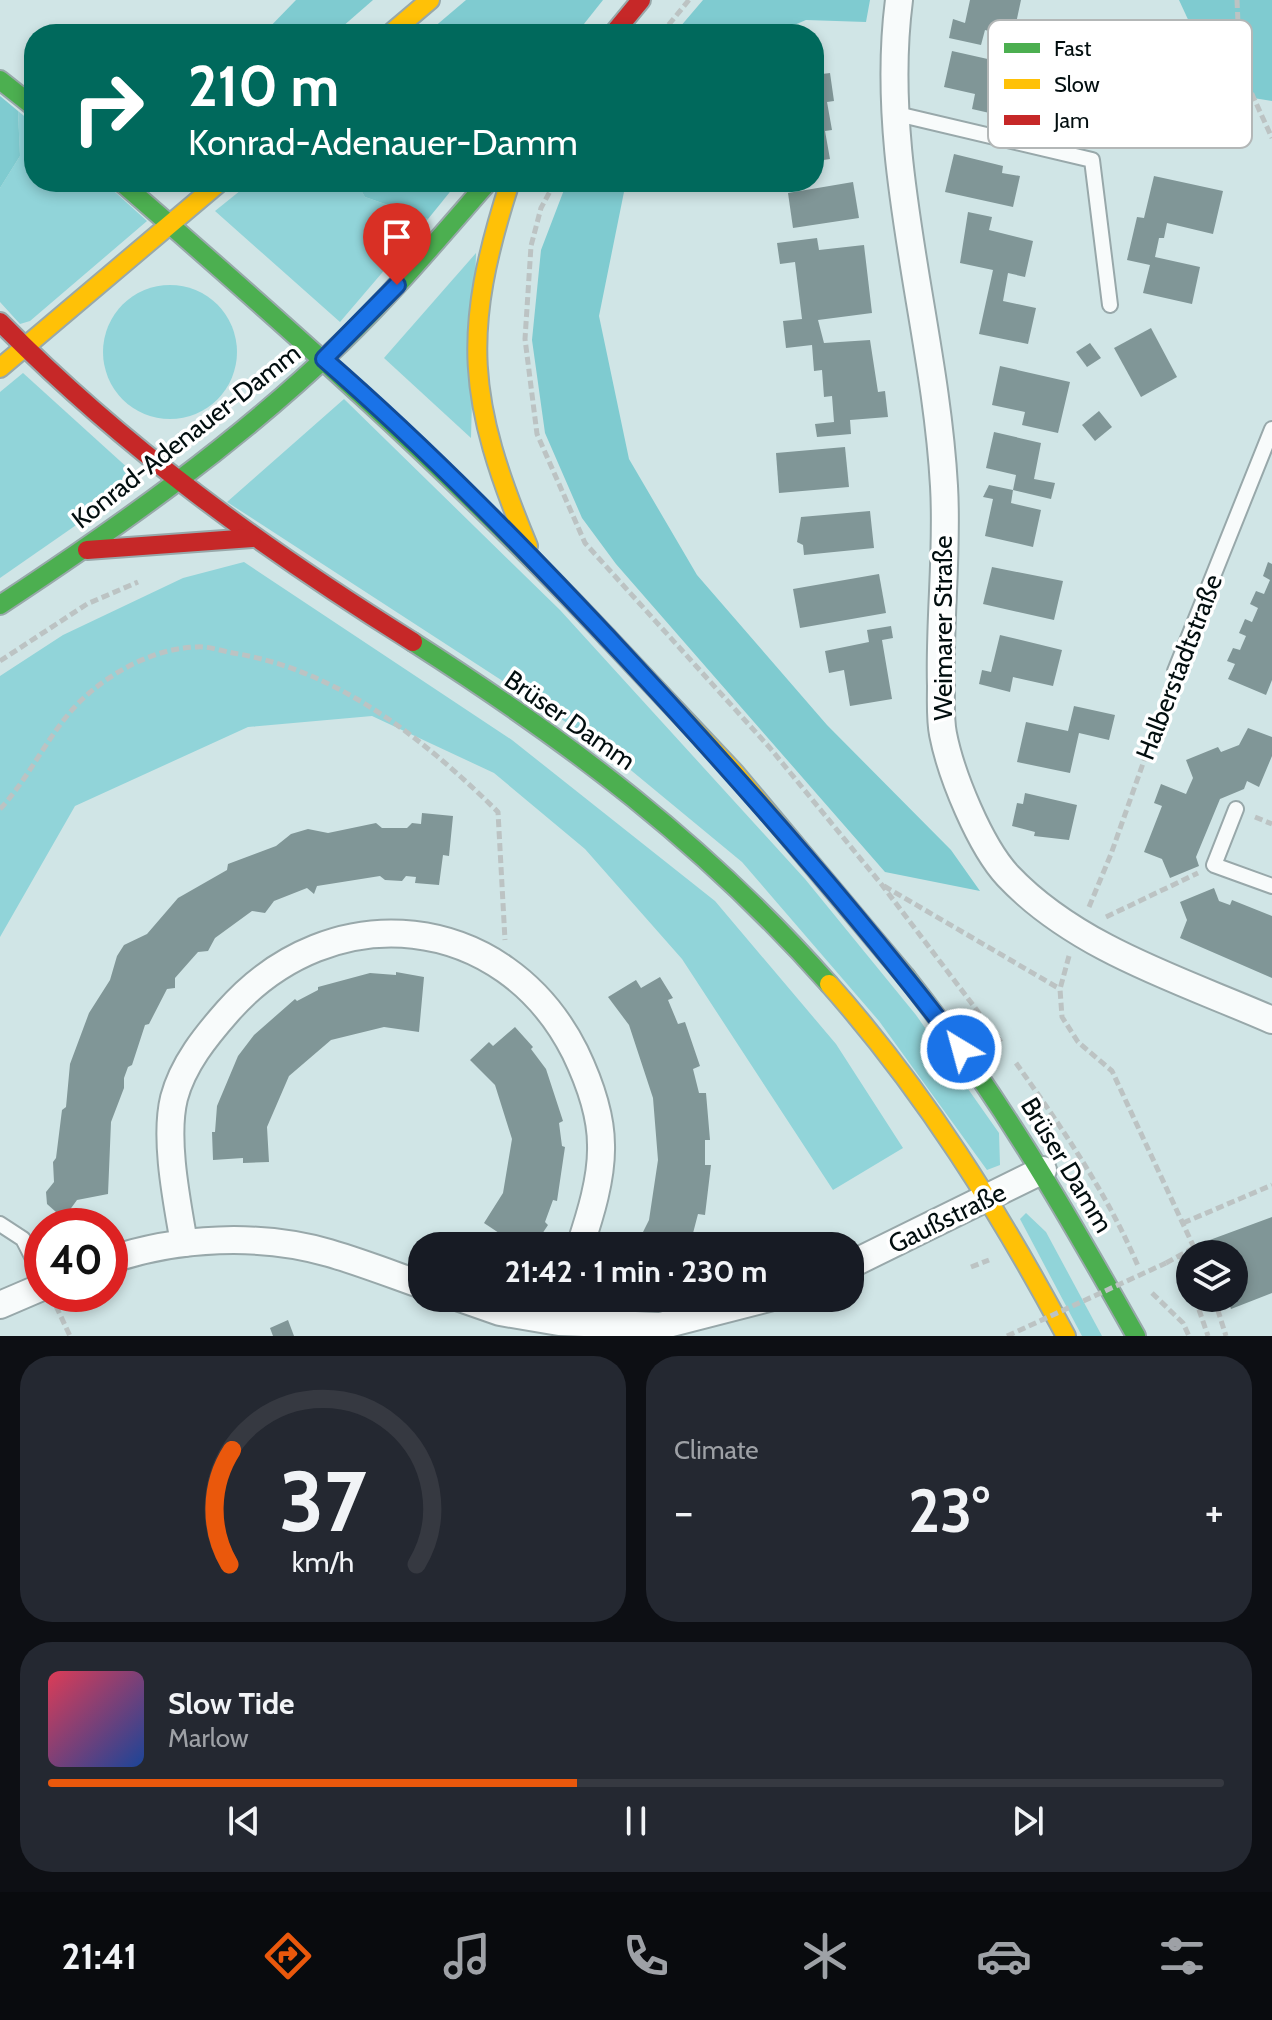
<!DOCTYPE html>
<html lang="en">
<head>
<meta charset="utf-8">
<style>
	body { margin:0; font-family:Cabin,sans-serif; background:#242831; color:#f1f3f6; height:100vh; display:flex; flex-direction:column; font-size:30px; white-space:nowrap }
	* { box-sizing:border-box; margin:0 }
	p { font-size:26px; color:#9ea1a6 }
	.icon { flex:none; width:44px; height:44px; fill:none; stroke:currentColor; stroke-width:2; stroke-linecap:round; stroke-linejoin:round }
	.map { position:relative; height:1336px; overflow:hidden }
	.sheet { display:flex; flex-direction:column; gap:20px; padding:20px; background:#0d0f14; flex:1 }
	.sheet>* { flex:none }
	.top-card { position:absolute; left:24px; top:24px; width:800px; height:168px; border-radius:32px; box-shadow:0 4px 12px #0003; background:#00695c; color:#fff; overflow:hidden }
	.fabs { position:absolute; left:1176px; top:1240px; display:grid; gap:16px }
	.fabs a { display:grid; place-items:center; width:72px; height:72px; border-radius:50%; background:#171b24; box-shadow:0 4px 12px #0003; font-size:40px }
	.speed { position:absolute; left:24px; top:1208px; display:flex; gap:16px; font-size:40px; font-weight:700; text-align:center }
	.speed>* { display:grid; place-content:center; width:104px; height:104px; border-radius:50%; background:#171b24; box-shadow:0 4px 12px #0003; line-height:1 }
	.speed .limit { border:12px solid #d22; background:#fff; color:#111 }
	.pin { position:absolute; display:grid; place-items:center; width:68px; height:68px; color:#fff; margin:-82px -34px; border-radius:50% 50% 50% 0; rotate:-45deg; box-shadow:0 0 8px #0007 }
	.pin .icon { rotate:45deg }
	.me { position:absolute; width:88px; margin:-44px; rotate:323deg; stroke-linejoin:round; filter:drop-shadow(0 0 6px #0008) }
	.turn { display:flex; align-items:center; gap:28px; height:168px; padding:0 32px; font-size:36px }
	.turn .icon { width:104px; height:104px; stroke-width:2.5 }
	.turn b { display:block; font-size:56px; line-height:68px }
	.big { font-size:60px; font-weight:700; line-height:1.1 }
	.sheet .widget { flex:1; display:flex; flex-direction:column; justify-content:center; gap:12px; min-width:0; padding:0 28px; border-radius:32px; background:#242831 }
	.sheet .dial { align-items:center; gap:0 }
	.dial svg { height:208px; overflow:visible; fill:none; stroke:#363941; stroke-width:7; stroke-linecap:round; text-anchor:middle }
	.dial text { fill:#f1f3f6; stroke:none }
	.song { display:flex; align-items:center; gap:24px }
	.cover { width:96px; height:96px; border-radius:12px; background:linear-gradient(135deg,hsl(350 70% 55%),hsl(220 70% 35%)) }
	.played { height:8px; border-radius:4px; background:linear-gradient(90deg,#ea580c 45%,#363941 45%) }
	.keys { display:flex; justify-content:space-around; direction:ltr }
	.heat { display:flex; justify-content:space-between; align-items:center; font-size:44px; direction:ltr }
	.sheet .tiles { flex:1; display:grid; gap:20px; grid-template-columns:1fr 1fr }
	.widget:last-child { grid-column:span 2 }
	.trip { position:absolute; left:408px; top:1232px; width:456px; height:80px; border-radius:32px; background:#171b24; box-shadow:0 4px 12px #0003; font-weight:700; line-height:80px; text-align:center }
	.menu { display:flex; height:128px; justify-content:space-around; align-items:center; background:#090b0e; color:#9ea1a6 }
	.menu .icon { width:56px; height:56px }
	.menu .selected { color:#ea580c }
	.menu b { font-size:36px; color:#f1f3f6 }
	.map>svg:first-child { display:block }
	.green { fill:#91d4d9 }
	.forest { fill:#7fcbd0 }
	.building { fill:#809697 }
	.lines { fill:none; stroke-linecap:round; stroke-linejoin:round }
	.lane-casing { stroke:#98a8aa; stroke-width:18 }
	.street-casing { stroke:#98a8aa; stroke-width:30 }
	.fast-casing { stroke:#98a8aa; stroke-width:22 }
	.slow-casing { stroke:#98a8aa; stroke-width:22 }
	.jam-casing { stroke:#98a8aa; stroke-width:22 }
	.path { stroke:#bcc3c3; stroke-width:5; stroke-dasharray:8 4; stroke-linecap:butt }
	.lane { stroke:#f8fbfb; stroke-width:14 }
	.street { stroke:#f8fbfb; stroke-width:26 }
	.fast { stroke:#4caf50; stroke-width:18 }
	.slow { stroke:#ffc107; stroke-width:18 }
	.jam { stroke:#c62828; stroke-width:18 }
	.path-bridge { stroke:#bcc3c3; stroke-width:5; stroke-dasharray:8 4; stroke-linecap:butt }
	.route-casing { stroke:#114b97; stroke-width:20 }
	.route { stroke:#1a73e8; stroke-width:14 }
	.labels { text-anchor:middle; stroke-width:7; stroke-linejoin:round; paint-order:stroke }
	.street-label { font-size:26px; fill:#020e0f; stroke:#fff }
	.key { fill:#fff; stroke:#b3b7b7; stroke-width:2 }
	.key-label { font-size:22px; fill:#020e0f }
</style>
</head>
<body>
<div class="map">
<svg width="1272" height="1336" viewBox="0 0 1272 1336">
	<rect width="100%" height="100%" fill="#d0e5e6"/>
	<g class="green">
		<polygon points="18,111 34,124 34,182 104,182 147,221 30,321 20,324 0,302 0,188 20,156"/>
		<polygon points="251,182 356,182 365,197 428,219 340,322 215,211"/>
		<polygon points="476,253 471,438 384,358"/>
		<circle cx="170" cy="352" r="67"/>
		<polygon points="23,373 141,480 0,578 0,392"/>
		<polygon points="344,399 560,610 805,879 916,1015 999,1133 1000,1165 987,1170 879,1021 742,862 598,743 227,502"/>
		<polygon points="244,562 512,740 715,901 836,1044 903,1148 833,1190 682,959 585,849 494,773 372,716 248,727 75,806 0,937 0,676 63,635 183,578"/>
		<polygon points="1026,1213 1046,1232 1102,1336 1082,1336 1020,1219"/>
	</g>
	<g class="forest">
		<polygon points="296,0 373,0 334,34 263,34"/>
		<polygon points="466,0 603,0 576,34 426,34"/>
		<polygon points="703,0 870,0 866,22 806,20 773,34 674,34"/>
		<polygon points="1179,0 1272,0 1272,101 1222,93"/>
		<polygon points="0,96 18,111 20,156 0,188"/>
		<polygon points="356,182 458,182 428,219 365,197"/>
		<polygon points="567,182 626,182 599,316 629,459 697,575 827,725 951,850 980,891 885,872 616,564 582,518 545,433 532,340 541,250"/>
	</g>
	<g class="building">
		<polygon points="970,0 1021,0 1013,37 985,30 981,45 949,38 953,19 965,23"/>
		<polygon points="952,51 1001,62 993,97 1010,101 1007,117 972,109 975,94 944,87"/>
		<polygon points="830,73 834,101 827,102 832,130 825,131 830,159 817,161 818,174 814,175 814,75"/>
		<polygon points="954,154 1003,166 1002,173 1020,176 1013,207 945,192"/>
		<polygon points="1154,176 1223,191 1213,234 1167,223 1164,238 1159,238 1155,257 1200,267 1192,304 1143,293 1150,265 1127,260 1137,217 1144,218"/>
		<polygon points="853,182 859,218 793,228 788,193"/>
		<polygon points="968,212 992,217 989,230 1033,241 1025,277 1008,273 1003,301 1036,308 1028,344 979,334 993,270 960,263"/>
		<polygon points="817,238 819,250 864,245 872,313 818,320 824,343 870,340 878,392 885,391 888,417 850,420 851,434 817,437 815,424 834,422 832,396 824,397 822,370 814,371 812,345 786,348 783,321 802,319 795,262 780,264 777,243"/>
		<polygon points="1151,328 1177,377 1141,397 1114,348"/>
		<polygon points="1090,343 1101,358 1087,367 1076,352"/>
		<polygon points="1000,366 1070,382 1058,433 1022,425 1025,412 992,405"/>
		<polygon points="1099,411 1112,427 1095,441 1082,425"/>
		<polygon points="994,432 1041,443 1034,479 1055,483 1051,499 1013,490 1016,475 986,468"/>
		<polygon points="845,447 849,487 779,493 776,453"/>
		<polygon points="989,485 1013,490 1011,503 1041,510 1033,547 985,536 993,499 983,497"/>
		<polygon points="870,511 874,548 804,555 803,545 797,542 801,517"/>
		<polygon points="1268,562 1272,564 1272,680 1266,695 1228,679 1235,664 1227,661 1233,648 1240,650 1246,636 1239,633 1245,619 1252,622 1258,608 1250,604 1256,591 1264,594 1270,580 1263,576"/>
		<polygon points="992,567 1063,581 1054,620 983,604"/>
		<polygon points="879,574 886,613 800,628 793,589"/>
		<polygon points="891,626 893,638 882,640 892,699 850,706 844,670 829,673 825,651 869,642 867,630"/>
		<polygon points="1000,635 1062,650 1053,686 1013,677 1010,692 979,684 982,670 991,672"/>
		<polygon points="1074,706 1115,715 1109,740 1079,733 1070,773 1017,762 1026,722 1068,731"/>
		<polygon points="1248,728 1272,737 1272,756 1259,787 1247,781 1244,789 1220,799 1196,857 1199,866 1170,878 1162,859 1144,852 1162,806 1154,803 1161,784 1186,794 1193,778 1186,760 1218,747 1221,752 1239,745"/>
		<polygon points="1025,793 1077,805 1069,840 1034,836 1035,832 1012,826 1017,803 1023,804"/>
		<polygon points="422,813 453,816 449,856 443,855 439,885 415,883 416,877 406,876 402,881 385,880 380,876 317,886 314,894 307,888 274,901 265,913 252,911 215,938 208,951 198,952 190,961 175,978 175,988 167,989 149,1024 145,1025 132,1065 128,1067 124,1078 124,1088 111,1122 108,1194 77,1200 69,1211 56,1212 47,1204 46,1192 54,1182 53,1162 56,1158 62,1110 66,1107 70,1064 89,1013 110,980 117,956 124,945 147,934 178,898 227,870 228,864 276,846 291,834 308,829 328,833 376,823 382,828 407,828 412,823 421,824"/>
		<polygon points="1214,888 1219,901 1230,905 1232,900 1272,916 1272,978 1180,938 1187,920 1180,902"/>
		<polygon points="396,972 424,977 419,1032 384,1027 331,1040 289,1076 267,1127 269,1162 243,1163 243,1158 213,1160 212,1132 215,1132 217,1106 238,1056 254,1035 295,999 297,1001 318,990 318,987 370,973 396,975"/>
		<polygon points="660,977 673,998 668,1000 678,1024 685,1022 700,1066 693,1069 699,1093 706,1093 710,1140 705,1140 705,1165 711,1165 705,1215 698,1214 692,1237 698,1239 695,1246 636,1246 649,1220 658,1160 653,1098 629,1025 608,997 636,980 641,988"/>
		<polygon points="515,1027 533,1047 531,1049 546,1069 563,1121 559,1123 562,1146 565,1147 557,1201 553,1200 545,1222 548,1225 534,1246 508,1232 505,1237 484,1223 503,1193 512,1139 495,1085 470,1060 489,1042 493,1046"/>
		<polygon points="1272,1217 1272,1293 1231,1309 1227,1298 1234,1298 1234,1254 1212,1254 1207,1241"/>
		<polygon points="288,1320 294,1336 273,1336 270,1328"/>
	</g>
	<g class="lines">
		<defs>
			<g id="lane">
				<polyline points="893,113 1092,160 1110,305"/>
				<polyline points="1175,671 1272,429"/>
				<polyline points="1236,809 1214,865 1272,886"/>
				<polyline points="0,1224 23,1239 42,1276"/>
			</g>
			<g id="street">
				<path d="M899,0C878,161 935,325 944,486C948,553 939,620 941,686C941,702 940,719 943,734C951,775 980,846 1008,876C1077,949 1183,981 1272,1020"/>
				<path d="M184,1243C177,1202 164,1139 174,1098C183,1064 206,1036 228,1011C331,894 504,911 575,1052C588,1079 601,1115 601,1145C602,1178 590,1216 580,1246"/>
				<path d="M110,1260C177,1237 260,1233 329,1253C360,1262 391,1274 422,1285"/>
				<polyline points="850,1265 1043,1170"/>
				<polyline points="460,1298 500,1312 559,1322 660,1326 769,1298"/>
				<polyline points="0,1305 42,1287"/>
			</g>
			<g id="fast">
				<polyline points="0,80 34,107"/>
				<path d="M121,182C289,328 455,475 607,637"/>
				<path d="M0,605C120,526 237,443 341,343C393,293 440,237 488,182"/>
				<path d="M413,642C571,743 704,843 829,984"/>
				<path d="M906,977C996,1090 1065,1210 1136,1336"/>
			</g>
			<g id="slow">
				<polyline points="390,34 430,0"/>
				<path d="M510,182C461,334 467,399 528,546"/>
				<polyline points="0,368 220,182"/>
				<polyline points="607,637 735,773 906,977"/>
				<path d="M829,984C924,1091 999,1211 1066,1336"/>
			</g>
			<g id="jam">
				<polyline points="613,34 641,0"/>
				<path d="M0,322C124,448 263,548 413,642"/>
				<polyline points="87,550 252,538"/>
			</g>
		</defs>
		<use href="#lane" class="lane-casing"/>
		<use href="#street" class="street-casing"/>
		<use href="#fast" class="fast-casing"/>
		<use href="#slow" class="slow-casing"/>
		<use href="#jam" class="jam-casing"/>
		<g class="path">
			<polyline points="1237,0 1240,68 1272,138"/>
			<polyline points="661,34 689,0"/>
			<polyline points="555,182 541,208 531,246 525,339 537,434 585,543 770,748 882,885 1001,1042"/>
			<polyline points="0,661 87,604 138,582"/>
			<path d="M0,809C33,774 51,726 88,694C117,669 157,648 197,647C208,646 222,651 233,653C338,670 424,739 498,812L505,940"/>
			<polyline points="1255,817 1272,824"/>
			<polyline points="884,886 1060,989"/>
			<polyline points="1089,907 1111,854 1170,687"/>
			<polyline points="1106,917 1198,873"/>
			<polyline points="1069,956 1060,989 1062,1017 1078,1042 1112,1071 1197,1254"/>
			<path d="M1016,1063C1062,1128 1107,1193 1138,1266"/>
			<polyline points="1183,1223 1272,1185"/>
			<polyline points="1181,1257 1190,1284"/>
			<polyline points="1166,1263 1195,1247"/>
			<polyline points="971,1267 989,1260"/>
			<polyline points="1152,1293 1183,1323 1189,1336"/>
			<polyline points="1195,1298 1208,1336"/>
			<polyline points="1214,1298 1226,1336"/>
			<polyline points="56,1306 70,1336"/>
		</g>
		<use href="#lane" class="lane"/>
		<use href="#street" class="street"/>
		<use href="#fast" class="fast"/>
		<use href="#slow" class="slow"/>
		<use href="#jam" class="jam"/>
		<polyline class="path-bridge" points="1007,1336 1166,1263"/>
	</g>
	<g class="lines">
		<defs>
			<path id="route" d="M397,285L324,359C431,452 530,554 626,657C743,783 857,912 961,1049"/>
		</defs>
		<use href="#route" class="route-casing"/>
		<use href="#route" class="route"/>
	</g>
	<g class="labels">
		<g class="street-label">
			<text transform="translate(186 436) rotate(-38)" y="9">Konrad-Adenauer-Damm</text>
			<text transform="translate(943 628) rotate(-90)" y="9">Weimarer Straße</text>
			<text transform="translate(1179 667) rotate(-69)" y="9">Halberstadtstraße</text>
			<text transform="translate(570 720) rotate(35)" y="9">Brüser Damm</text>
			<text transform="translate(1067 1165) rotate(59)" y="9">Brüser Damm</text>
			<text transform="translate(947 1218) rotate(-26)" y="9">Gaußstraße</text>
		</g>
	</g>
	<rect x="988" y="20" width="264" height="128" rx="12" class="key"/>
	<rect x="1004" y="43" width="36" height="10" fill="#4caf50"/>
	<rect x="1004" y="79" width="36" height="10" fill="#ffc107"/>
	<rect x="1004" y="115" width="36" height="10" fill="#c62828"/>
	<g class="key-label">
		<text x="1054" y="56">Fast</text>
		<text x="1054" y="92">Slow</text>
		<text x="1054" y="128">Jam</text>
	</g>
</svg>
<div class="fabs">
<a><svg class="icon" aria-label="layers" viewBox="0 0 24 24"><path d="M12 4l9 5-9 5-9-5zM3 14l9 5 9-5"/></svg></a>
</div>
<div class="speed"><div class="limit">40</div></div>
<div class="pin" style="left:397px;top:285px;background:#d93025"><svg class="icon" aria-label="arrive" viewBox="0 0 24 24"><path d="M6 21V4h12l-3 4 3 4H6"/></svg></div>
<svg class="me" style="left:961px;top:1049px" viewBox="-20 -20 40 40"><circle r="17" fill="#1a73e8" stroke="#fff" stroke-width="3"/><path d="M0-11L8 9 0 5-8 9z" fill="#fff"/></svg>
<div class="trip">21:42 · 1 min · 230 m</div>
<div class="top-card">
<div class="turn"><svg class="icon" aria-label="right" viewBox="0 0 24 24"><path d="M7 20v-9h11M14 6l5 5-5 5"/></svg><div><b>210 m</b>Konrad-Adenauer-Damm</div></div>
</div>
</div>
<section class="sheet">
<div class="tiles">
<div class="widget dial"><svg viewBox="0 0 100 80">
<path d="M14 69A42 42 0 1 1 86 69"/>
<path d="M14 69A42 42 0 0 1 15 25" stroke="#ea580c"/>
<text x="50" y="56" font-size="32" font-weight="700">37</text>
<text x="50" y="72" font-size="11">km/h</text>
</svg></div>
<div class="widget"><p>Climate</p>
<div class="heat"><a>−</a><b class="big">23°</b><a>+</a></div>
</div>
<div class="widget">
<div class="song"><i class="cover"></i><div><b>Slow Tide</b><p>Marlow</p></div></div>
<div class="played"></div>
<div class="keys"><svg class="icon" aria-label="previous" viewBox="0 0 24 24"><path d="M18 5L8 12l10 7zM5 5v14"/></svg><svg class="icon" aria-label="pause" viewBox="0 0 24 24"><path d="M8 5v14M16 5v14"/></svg><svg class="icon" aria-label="next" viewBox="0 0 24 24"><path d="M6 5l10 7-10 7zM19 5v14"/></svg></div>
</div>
</div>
</section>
<nav class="menu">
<b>21:41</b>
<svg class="icon selected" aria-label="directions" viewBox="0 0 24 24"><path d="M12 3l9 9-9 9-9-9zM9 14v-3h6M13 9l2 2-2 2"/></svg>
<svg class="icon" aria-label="music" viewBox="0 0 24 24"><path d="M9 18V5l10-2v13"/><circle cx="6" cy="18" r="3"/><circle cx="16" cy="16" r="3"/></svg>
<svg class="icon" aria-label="phone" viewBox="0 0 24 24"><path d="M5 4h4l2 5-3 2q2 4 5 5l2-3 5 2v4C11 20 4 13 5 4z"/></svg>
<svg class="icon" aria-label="climate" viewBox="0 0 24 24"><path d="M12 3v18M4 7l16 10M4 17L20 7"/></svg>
<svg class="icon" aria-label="car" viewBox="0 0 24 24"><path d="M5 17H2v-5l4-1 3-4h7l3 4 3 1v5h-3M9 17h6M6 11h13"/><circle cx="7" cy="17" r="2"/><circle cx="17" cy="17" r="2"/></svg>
<svg class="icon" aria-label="filters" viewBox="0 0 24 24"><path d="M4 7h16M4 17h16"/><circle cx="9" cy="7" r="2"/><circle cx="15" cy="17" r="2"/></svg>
</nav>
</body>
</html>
